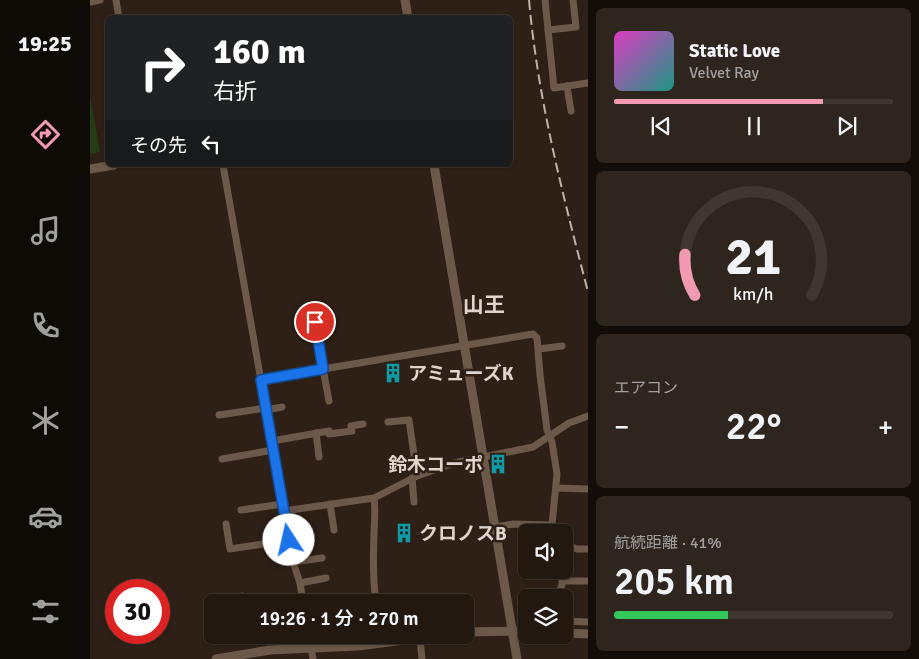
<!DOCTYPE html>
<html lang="ja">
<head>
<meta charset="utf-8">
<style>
	body { margin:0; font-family:Signika,"Noto Sans JP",sans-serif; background:#2e251e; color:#f1f3f6; height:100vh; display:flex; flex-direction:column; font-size:19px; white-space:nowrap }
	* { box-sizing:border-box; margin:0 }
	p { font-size:16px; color:#a2a09f }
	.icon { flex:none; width:28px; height:28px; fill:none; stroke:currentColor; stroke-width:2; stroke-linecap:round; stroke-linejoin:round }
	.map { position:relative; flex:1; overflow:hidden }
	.side { display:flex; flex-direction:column; gap:8px; padding:8px; background:#130d09; width:331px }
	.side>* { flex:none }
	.guide { position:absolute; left:15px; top:15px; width:408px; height:152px; border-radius:8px; box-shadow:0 1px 4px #0004,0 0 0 1px #3f3730; background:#202124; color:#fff; overflow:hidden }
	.buttons { position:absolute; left:428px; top:524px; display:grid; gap:10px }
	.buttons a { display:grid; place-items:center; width:55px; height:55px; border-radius:8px; background:#221810; box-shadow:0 1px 4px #0004,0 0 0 1px #3f3730; font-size:25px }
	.speed { position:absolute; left:15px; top:579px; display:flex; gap:10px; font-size:25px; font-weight:700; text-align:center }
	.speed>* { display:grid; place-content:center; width:65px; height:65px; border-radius:50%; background:#221810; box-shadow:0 1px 4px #0004,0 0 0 1px #3f3730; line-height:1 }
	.speed .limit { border:8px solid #d22; background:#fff; color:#111 }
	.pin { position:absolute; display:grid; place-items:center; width:42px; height:42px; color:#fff; margin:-21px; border:2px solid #fff; border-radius:50%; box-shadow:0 1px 5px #0007 }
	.me { position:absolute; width:55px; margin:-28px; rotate:350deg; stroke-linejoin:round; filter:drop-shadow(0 0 4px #0008) }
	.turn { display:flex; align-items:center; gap:18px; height:105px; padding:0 25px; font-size:22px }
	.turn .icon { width:65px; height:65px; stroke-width:2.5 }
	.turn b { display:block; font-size:35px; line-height:42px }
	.then { display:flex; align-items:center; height:48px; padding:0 25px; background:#0003; gap:10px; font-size:19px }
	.big { font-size:38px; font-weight:600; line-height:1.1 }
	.side .card { flex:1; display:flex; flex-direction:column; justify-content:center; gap:8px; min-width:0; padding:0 18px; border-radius:8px; background:#2e251e }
	.side .dial { align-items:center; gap:0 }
	.dial svg { height:130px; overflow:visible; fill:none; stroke:#3f3730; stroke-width:7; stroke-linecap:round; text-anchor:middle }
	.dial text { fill:#f1f3f6; stroke:none }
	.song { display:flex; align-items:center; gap:15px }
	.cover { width:60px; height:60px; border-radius:8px; background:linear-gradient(135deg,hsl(310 70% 55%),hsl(170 70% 35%)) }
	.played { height:5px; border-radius:2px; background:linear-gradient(90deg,#f19ab1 75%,#3f3730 75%) }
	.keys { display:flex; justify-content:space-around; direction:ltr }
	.heat { display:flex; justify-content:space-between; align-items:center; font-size:28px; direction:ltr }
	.charge { height:8px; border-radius:4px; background:linear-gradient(90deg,#34c759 41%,#3f3730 0) }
	.trip { position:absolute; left:114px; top:594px; width:270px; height:50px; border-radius:8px; background:#221810; box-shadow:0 1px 4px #0004,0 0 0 1px #3f3730; font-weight:600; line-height:50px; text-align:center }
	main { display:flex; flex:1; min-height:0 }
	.tabs { display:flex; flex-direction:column; width:90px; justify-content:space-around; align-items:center; background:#0e0a06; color:#a2a09f }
	.tabs .icon { width:35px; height:35px }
	.tabs .active { color:#f19ab1 }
	.tabs b { font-size:22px; color:#f1f3f6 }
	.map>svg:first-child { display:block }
	.green { fill:#213d11 }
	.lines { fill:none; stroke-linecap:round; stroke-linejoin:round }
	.minor { stroke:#6c5949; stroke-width:7 }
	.tertiary { stroke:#6c5949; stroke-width:9 }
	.rail { stroke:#bdb3ab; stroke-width:2; stroke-dasharray:10 5; stroke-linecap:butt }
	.route-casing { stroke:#114b97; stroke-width:12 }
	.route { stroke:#1a73e8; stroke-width:9 }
	.labels { text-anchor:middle; stroke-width:5; stroke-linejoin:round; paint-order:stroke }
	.poi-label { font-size:19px; font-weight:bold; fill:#dfd5ce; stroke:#2e2016; text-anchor:start }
	.quarter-label { font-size:21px; font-weight:bold; fill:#dfd5ce; stroke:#2e2016 }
</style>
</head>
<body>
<main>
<nav class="tabs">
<b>19:25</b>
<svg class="icon active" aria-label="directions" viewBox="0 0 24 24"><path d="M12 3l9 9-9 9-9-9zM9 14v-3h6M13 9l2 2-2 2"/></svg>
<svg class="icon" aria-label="music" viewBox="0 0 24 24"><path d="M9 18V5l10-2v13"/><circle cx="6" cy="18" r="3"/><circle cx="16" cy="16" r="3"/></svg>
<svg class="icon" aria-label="phone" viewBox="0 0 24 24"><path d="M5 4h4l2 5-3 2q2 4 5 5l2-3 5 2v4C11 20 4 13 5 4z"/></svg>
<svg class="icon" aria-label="climate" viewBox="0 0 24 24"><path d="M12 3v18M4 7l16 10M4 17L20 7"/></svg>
<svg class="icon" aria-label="car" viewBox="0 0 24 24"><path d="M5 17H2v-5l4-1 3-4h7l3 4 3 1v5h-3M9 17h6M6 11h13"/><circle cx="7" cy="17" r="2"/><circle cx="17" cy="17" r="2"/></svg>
<svg class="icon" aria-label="filters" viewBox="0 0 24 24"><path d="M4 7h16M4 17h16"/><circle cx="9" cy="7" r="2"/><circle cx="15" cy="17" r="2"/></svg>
</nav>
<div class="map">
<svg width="498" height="659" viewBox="0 0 498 659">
	<rect width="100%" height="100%" fill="#2e2016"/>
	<polygon class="green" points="0,96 10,152 0,154"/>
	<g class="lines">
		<g class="minor">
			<polyline points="26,0 29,18"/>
			<polyline points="455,0 464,88 498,83"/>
			<polyline points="0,2 10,0"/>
			<polyline points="458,30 486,27 483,0"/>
			<polyline points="477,86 481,111"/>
			<polyline points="133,165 203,562 210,583 213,602"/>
			<polyline points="225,322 233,369 443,334 447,338 450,375 457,430 462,442 467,474 462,525"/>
			<polyline points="449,349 472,346"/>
			<polyline points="171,380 233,369 239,401"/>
			<polyline points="176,410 192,407"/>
			<polyline points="129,415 176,408"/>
			<polyline points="298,422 319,420 327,476"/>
			<polyline points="226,433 229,457"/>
			<polyline points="182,441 239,431 239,434 262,431 261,426 273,424"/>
			<polyline points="132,459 183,450"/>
			<polyline points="322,478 324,502"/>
			<polyline points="466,488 498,489"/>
			<path d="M284,498C286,511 284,523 284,536C283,558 283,581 286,602"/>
			<polyline points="240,504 244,530"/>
			<polyline points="151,510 193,504"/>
			<polyline points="194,511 284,498 327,476 364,463 443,447 479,423 498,416"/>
			<polyline points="136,524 140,549 199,540"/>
			<polyline points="405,527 423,524 462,525 469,532"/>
			<polyline points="474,539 477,545 474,554"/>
			<polyline points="477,545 487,549 498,549"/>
			<polyline points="203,562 232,558"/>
			<polyline points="473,581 498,581"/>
			<polyline points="210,583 236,578"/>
			<polyline points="152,596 153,602"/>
			<polyline points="467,598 472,585 472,570"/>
			<polyline points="376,602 378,632"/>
			<polyline points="474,621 498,622"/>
			<polyline points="431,631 431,624 436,624"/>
			<polyline points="219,635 223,659"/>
			<polyline points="330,639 332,659"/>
		</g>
		<g class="tertiary">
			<polyline points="315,0 318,18"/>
			<polyline points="344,165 427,659"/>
			<polyline points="0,169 24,165"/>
			<polyline points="375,632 436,631"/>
			<polyline points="474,633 498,634"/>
			<polyline points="126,659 180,650 268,646 353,635"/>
		</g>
		<path class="rail" d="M439,0C448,101 473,195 498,292"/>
	</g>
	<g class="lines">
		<defs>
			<polyline id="route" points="199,540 171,380 233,369 225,322"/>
		</defs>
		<use href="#route" class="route-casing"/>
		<use href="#route" class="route"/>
	</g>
	<defs>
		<symbol id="building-bare" viewBox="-9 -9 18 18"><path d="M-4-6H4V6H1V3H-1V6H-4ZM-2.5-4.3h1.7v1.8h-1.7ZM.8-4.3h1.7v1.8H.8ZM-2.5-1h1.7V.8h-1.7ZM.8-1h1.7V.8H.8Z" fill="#0f9aa8" stroke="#2e2016" stroke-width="2.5" paint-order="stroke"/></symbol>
	</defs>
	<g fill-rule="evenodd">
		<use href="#building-bare" x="289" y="359" width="28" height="28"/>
		<use href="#building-bare" x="394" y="450" width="28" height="28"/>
		<use href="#building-bare" x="300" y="519" width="28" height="28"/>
	</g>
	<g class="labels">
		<g class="poi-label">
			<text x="318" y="380">アミューズK</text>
			<text x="393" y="471" text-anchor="end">鈴木コーポ</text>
			<text x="329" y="540">クロノスB</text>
		</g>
		<g class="quarter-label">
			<text x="394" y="312">山王</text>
		</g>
	</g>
</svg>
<div class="buttons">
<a><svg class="icon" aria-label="sound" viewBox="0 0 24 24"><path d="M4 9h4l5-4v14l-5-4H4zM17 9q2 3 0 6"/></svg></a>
<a><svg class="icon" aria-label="layers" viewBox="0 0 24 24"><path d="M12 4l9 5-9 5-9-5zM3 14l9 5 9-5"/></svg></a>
</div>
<div class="speed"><div class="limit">30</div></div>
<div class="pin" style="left:225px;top:322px;background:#d93025"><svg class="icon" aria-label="arrive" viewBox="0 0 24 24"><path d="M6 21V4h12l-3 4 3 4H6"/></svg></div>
<svg class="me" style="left:199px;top:540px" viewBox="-20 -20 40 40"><circle r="19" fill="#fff"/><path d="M0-13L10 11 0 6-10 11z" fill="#1a73e8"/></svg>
<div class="trip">19:26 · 1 分 · 270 m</div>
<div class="guide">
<div class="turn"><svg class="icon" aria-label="right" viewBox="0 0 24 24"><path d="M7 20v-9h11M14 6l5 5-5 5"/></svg><div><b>160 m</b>右折</div></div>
<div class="then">その先<svg class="icon" aria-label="left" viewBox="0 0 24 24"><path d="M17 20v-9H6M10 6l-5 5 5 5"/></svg></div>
</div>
</div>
<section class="side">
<div class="card">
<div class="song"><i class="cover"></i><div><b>Static Love</b><p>Velvet Ray</p></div></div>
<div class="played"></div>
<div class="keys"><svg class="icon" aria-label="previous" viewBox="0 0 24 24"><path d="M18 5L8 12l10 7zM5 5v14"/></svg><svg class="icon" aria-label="pause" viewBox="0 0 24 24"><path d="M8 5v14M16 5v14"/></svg><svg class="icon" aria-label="next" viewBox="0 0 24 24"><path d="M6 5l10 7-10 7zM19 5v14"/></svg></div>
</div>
<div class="card dial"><svg viewBox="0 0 100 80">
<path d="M14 69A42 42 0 1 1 86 69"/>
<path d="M14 69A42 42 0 0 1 8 44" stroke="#f19ab1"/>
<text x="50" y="56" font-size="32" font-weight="700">21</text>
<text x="50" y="72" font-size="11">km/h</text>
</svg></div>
<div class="card"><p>エアコン</p>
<div class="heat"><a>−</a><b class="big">22°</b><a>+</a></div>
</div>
<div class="card"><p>航続距離 · 41%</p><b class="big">205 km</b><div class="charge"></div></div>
</section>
</main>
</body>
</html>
